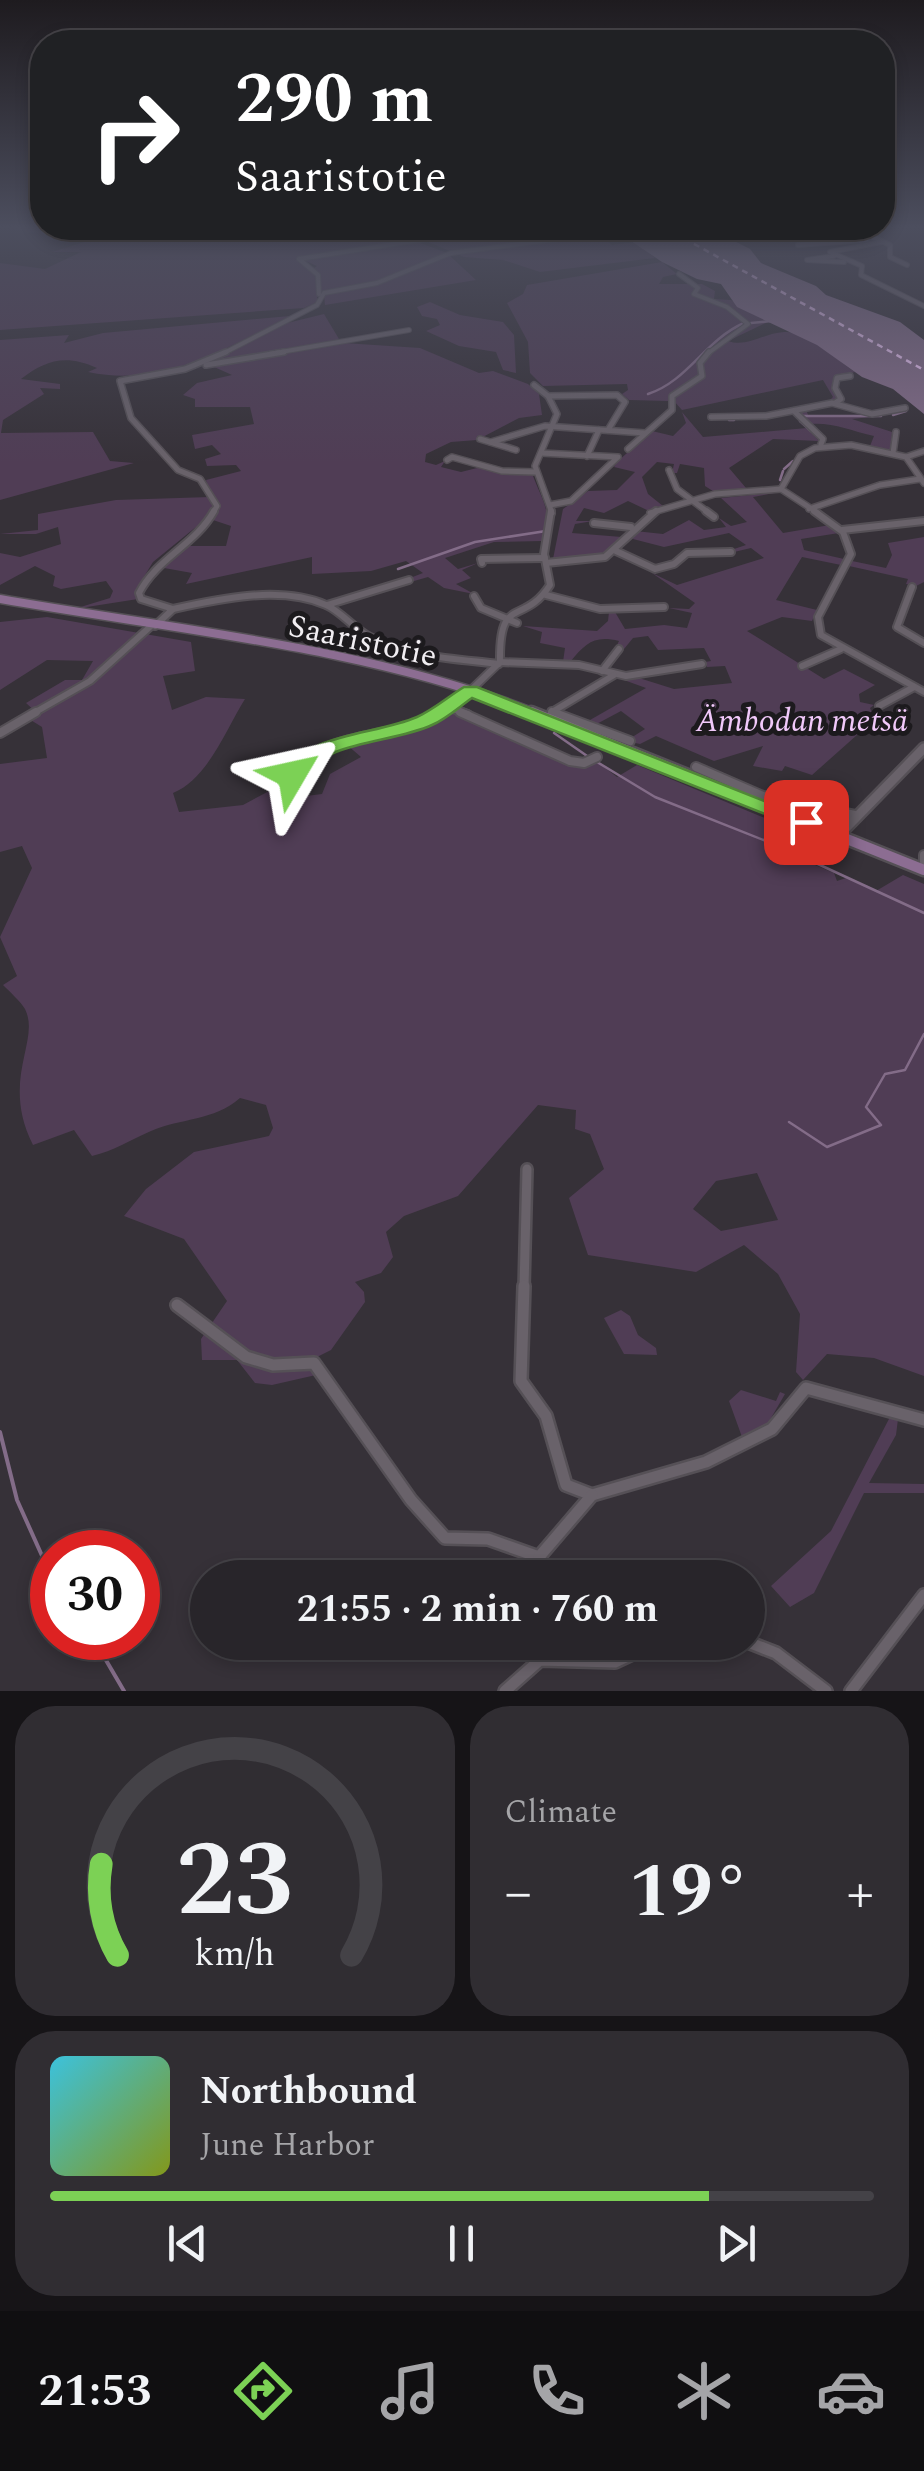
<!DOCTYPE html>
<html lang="en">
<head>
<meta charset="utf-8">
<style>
	body { margin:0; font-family:Spectral,serif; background:#302d32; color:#f1f3f6; height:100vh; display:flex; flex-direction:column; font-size:38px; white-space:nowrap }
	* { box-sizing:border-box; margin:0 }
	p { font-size:32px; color:#a5a5a8 }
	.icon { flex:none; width:55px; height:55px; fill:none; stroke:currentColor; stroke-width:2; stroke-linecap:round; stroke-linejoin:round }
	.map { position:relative; height:1691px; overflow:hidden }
	.sheet { display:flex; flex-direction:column; gap:15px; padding:15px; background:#161417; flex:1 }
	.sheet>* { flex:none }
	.top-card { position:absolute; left:30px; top:30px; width:865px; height:210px; border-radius:40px; box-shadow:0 5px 15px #0003,0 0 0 2px #444247; background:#202124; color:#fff; overflow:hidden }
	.speed { position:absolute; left:30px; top:1530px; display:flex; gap:20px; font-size:50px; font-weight:700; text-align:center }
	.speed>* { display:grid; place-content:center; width:130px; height:130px; border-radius:50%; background:#28252a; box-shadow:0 5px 15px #0003,0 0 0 2px #444247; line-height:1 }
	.speed .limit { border:15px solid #d22; background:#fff; color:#111 }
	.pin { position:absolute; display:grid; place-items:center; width:85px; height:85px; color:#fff; margin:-42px; border-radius:20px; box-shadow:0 5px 15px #0006 }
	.me { position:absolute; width:110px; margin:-55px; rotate:54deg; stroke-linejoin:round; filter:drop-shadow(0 0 8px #0008) }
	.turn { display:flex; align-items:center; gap:35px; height:210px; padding:0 40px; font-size:45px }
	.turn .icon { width:130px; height:130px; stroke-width:2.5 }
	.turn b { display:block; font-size:70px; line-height:85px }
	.big { font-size:75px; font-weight:700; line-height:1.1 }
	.sheet .tile { flex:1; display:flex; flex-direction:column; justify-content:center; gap:15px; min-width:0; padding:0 35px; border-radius:40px; background:#302d32 }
	.sheet .dial { align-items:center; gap:0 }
	.dial svg { height:260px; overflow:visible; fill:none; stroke:#444247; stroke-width:7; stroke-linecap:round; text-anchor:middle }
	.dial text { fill:#f1f3f6; stroke:none }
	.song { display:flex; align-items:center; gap:30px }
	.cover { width:120px; height:120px; border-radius:15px; background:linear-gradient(135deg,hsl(190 70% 55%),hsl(70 70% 35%)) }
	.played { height:10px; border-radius:5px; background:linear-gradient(90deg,#7cd155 80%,#444247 80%) }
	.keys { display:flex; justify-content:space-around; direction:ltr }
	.heat { display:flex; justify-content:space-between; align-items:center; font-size:55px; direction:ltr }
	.sheet .tiles { flex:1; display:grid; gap:15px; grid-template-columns:1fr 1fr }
	.tile:last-child { grid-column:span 2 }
	.trip { position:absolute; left:190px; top:1560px; width:575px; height:100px; border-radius:50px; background:#28252a; box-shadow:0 5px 15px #0003,0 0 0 2px #444247; font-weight:700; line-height:100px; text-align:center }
	.dock { display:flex; height:160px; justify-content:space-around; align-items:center; background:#100f11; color:#a5a5a8 }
	.dock .icon { width:70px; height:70px }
	.dock .current { color:#7cd155 }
	.dock b { font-size:45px; color:#f1f3f6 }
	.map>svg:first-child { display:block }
	.green { fill:#503d55; fill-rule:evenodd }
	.water { fill:#836c88 }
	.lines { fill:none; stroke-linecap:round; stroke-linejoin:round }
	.stream-far1 { stroke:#836c88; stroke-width:2.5 }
	.stream { stroke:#836c88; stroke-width:4 }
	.ferry { stroke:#efc7f8; stroke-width:2.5; stroke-dasharray:6 5; stroke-linecap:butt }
	.minor-far5-casing { stroke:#555056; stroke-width:6 }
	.minor-far4-casing { stroke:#555056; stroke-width:8 }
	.minor-far3-casing { stroke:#555056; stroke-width:10 }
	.minor-far2-casing { stroke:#555056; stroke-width:12 }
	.minor-far1-casing { stroke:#555056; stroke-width:14 }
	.minor-casing { stroke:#555056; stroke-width:16 }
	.tertiary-far2-casing { stroke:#555056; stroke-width:8 }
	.tertiary-far1-casing { stroke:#555056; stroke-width:10 }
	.tertiary-casing { stroke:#555056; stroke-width:14 }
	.secondary-far1-casing { stroke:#555056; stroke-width:11 }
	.secondary-casing { stroke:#555056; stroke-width:15 }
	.minor-far5 { stroke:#69626a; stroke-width:4 }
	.minor-far4 { stroke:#69626a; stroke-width:5 }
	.minor-far3 { stroke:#69626a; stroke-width:6 }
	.minor-far2 { stroke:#69626a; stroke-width:8 }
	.minor-far1 { stroke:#69626a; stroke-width:9 }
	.minor { stroke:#69626a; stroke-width:11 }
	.tertiary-far2 { stroke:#69626a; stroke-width:5 }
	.tertiary-far1 { stroke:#69626a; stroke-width:6 }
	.tertiary { stroke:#69626a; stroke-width:9 }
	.secondary-far1 { stroke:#8c6d92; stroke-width:8 }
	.secondary { stroke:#8c6d92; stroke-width:10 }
	.route { fill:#7cd155; stroke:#518837; stroke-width:2.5 }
	.labels { text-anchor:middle; stroke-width:10; stroke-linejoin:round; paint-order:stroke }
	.street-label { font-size:32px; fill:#f1eef2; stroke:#1c1a1d }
	.park-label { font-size:32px; font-style:italic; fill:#f1c9fa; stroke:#1c1a1d }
</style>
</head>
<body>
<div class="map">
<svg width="924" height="1691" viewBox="0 0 924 1691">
	<rect width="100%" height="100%" fill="#363138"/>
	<g class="green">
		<polygon points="0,227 595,228 621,235 605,239 612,245 636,242 655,258 540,272 503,260 464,257 421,239 415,241 447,253 376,285 449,255 476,280 325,305 324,295 336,290 321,292 321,275 314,268 317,266 299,258 317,275 317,302 304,308 0,330 0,263 45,269 81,252 52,252 88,241"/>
		<path d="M662,262L677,274L663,277L659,284H702L715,291L714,299L731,300L770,321L728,341C747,348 764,333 784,332C809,330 835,359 855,372L835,378L832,388L838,399L829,401L833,397L823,380L682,410L673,400L704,374L668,396V401L629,400L622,394L628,390L627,384L543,386L530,373L528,342L507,303L523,294L527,285Z"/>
		<polygon points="430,302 460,315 503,322 514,335 516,373 503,370 496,352 459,346 426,331 440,325 437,319 422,316 417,307"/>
		<polygon points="324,314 339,339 331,343 204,364 275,326"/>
		<path d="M290,316C225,349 164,388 88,372L97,368C65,353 44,361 21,379L60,384V389L40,388L44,394L3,420L1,433L93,432L110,461L134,463L0,500V340L69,335L64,343L103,333Z"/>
		<path d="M344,343L420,348L479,373L493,371L528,384L539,394L542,415L519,418L477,440L451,442L426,454L425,462L436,465L445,461L441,467L461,472L481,467L532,473C541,499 555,514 542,541L494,542L445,558L458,569L478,563L462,570L471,578L456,584L474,594L444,588L428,577L414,581L410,578L423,573L406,561L371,571L312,574V557L186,584L192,573L153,566L182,546H226L231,526L207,518L153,562L134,593L138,599L74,609L110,598L113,591L106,581L61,589L53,586L55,576L35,566L0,585V553L20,557L61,544L58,527L36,534H0L38,530V514L116,500L210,497L206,480L241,471L236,465L207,466L205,459L221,454L212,445L195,449L192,435L254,424L250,407H195V399L183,395L197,383L232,375L212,366L185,371Z"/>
		<path d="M806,409L808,415L881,416L852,419L892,432L891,450L870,446L874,436C848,430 834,422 808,424L799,413Z"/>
		<path d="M682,412L703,437L807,428L819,441L773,439L729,468L746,488L716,493L705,486L704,468L680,464L677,473H672L674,464L657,462L642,477L648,494L663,506L649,511L628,501L604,513L584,508L576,521H593L575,524L572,533L622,537C608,558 576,562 553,559L563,509L588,491L617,490L635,472L614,467L618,461L652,431L673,436L686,423Z"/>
		<path d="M780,492L753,497L783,533L830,525L839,533L801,539L804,550L844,559L841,565L802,557L776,600L817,610L812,621L782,617L747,631L824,679L844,669L875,685L859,694L860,702L874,705L870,708L875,719L812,775L785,766L782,771L753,766L763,746L714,761L656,736L640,744L626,741L645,729L621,711L591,727L583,724L646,688L621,679L639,678L674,689L732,683L725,666L707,667L705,662L711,661L704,648L658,650L648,636L633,638L624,649L616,647L619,641C594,635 586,643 570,662H563L565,648L540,643L542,632L523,626L597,631L608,621L609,612H615L625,629L664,625L687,628L692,613L669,608L689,609L695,603L652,573L677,585L764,558L751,548L734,552L731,550L746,545L729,533L664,547L633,539L635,531L663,534L689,520L704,530L726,527L719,518L731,526L747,522L721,498Z"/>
		<polygon points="924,537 924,582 916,586 906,584 908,579 849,566 852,561 886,568 892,555 888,543"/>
		<path d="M47,617L191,642L195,671L163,676L172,710L206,697L245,699C226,729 208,779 173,793L179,812L243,805L271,790L290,798L322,794L330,774L361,757L346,744L383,735L446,709L573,765L596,761L617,777L637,765L784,826L818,851L815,865L834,873L837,881L846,878L876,891L903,875L924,884V1376L874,1358L827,1354L803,1380L796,1372L800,1314L778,1274L744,1245L696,1272L588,1255L569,1198L604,1169L590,1134L575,1129L576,1110L538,1105L458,1196L404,1216L386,1232L393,1257L381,1273L355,1282L364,1292L365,1302L331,1350L315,1358L316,1375L272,1385L255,1383L237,1360H202L201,1339L227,1301L184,1239L124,1216L146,1189L194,1152L269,1136L273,1128L266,1105L240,1098C214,1121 181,1118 151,1131C130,1140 114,1151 92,1156L74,1130L33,1145C0,1079 41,1041 25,1009C20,1001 10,992 3,985L17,976L0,937L32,868L22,846L0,852V764L47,758L42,727L29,719L38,714L26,703L65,680H82L93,661L47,660L0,690V622ZM757,1173L778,1220L721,1231L693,1209L716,1181Z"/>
		<polygon points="621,1310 630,1316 638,1335 656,1348 657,1355 624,1354 604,1318"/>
		<polygon points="741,1390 776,1401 780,1392 785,1394 767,1425 742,1437 729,1401"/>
		<polygon points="890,1417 898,1419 896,1435 869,1483 924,1484 924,1493 864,1493 814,1593 790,1607 771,1586 831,1531"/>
	</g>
	<polygon class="water" points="612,228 708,228 750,249 761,263 816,286 826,295 900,322 924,340 924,414 893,389 862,377 817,345 737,307 721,284 697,279 662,262"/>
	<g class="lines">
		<g class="stream-far1">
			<polyline points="751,323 771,321"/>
			<path d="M648,394C688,381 705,340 744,323"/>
			<polyline points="800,412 802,416 881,416"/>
			<polyline points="893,415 906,411"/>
			<polyline points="729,420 734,420"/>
			<polyline points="800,421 811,431"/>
			<polyline points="784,469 793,461"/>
			<polyline points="780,480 783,471"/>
			<polyline points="398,569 475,542 546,531"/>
			<polyline points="554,733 590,758"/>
			<polyline points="597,762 655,797 781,847 924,913"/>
			<polyline points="789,1122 827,1147 881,1125 866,1107 885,1074 905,1070 924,1034"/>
		</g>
		<g class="stream">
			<polyline points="0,1432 17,1500 52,1578"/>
			<polyline points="93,1638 124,1691"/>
		</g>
		<polyline class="ferry" points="665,228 924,370"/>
		<defs>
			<g id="minor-far5">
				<polyline points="870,228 873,237 890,245 890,257 907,265"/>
				<polyline points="881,242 830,252 862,266 861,275 924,306"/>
				<polyline points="798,245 866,240"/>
				<polyline points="834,256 807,260 844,262"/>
				<polyline points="679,274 698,288 694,294 727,307 748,324 707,354"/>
				<polyline points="319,294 318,275 299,259 496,228"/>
				<polyline points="222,354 317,305 324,293 377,283 451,253 557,239"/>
				<polyline points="269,354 409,330"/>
			</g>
			<g id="minor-far4">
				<polyline points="206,365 284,352"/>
				<polyline points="548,396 617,395 625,402 608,430"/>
				<polyline points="835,403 841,399 835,388 837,378 850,376"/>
				<polyline points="794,411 823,439 821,444"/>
				<polyline points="711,417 766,416 832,403 872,414 905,408"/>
				<polyline points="480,439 516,450"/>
				<polyline points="491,442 545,426 645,433"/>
				<polyline points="628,449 672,410 672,396 702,376 700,363 709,352"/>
				<polyline points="541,453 618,457 571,501 550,505"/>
				<polyline points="893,453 896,432"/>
				<polyline points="587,456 599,430"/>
				<polyline points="906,457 924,451"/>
				<polyline points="447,460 452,457 502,471 535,472"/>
				<polyline points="669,470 677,489 709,513"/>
				<polyline points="781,489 818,513"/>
				<polyline points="781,489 800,456 815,448 851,445 906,457 924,483"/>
				<polyline points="809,509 880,485 920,479"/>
				<polyline points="213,513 217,506 200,479 178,470 131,418 120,381 185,369 226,352"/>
				<polyline points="650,513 715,494 781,489"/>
			</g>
			<g id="minor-far3">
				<polyline points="706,511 714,517"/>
				<polyline points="814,511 843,532 851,554 818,617 821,635 924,692"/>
				<polyline points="594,523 631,527"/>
				<polyline points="842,530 924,521"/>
				<polyline points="616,551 655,569 674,564 687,553 731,552"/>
				<polyline points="482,563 481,559 545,558"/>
				<polyline points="546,563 605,557 656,511"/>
				<polyline points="912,587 897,627 924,643"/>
				<polyline points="546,595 600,609 664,607"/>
				<polyline points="474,596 481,608 517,623"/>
				<polyline points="327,605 409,580"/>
				<path d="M173,609C218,599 281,585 326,605C342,612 354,629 370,637C407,657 458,659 499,664"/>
				<path d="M155,626L173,609L141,599L139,593C157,558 195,545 214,511"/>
				<polyline points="500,662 579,665 626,676 702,664"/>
				<polyline points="802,666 841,649"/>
				<polyline points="602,671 619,649"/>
				<polyline points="879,706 914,687"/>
				<polyline points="446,707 468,714"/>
				<polyline points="32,714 90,681 152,625"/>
				<polyline points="438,714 470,691"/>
				<polyline points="559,714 552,712 614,675"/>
			</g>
			<g id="minor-far2">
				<polyline points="460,712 570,761 584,763 597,757"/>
				<polyline points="552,712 630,741"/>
				<polyline points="0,733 36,712"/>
				<polyline points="696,767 763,796 855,815"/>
				<path d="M293,775C325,727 398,742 441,712"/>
				<polyline points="924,855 924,862"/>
			</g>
			<polyline id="minor-far1" points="524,1288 527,1169"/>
			<g id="minor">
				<polyline points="524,1286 521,1381 546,1416 566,1485 592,1495 706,1462 772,1429 806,1388 924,1420"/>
				<polyline points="177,1305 246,1357 273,1365 314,1363 411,1500 445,1538 488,1539 539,1557"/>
				<polyline points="551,1578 539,1557 592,1495"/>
				<polyline points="716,1642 741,1642"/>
				<polyline points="748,1642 776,1653 826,1691"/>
				<polyline points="505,1691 540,1660 615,1662 658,1642"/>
				<polyline points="851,1691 924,1595"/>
			</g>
			<polyline id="tertiary-far2" points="534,385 548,396 557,414 535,466 552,513"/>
			<path id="tertiary-far1" d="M470,691L500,662C499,593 523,627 550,585L544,554L551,511"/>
			<polyline id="tertiary" points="838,836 924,748"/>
			<path id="secondary-far1" d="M0,599C176,630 370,647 537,714"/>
			<polyline id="secondary" points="531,712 924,870"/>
		</defs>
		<use href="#minor-far5" class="minor-far5-casing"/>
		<use href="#minor-far4" class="minor-far4-casing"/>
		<use href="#minor-far3" class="minor-far3-casing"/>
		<use href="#minor-far2" class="minor-far2-casing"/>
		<use href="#minor-far1" class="minor-far1-casing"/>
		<use href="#minor" class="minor-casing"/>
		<use href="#tertiary-far2" class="tertiary-far2-casing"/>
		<use href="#tertiary-far1" class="tertiary-far1-casing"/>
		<use href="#tertiary" class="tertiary-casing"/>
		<use href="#secondary-far1" class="secondary-far1-casing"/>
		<use href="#secondary" class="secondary-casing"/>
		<use href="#minor-far5" class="minor-far5"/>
		<use href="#minor-far4" class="minor-far4"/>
		<use href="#minor-far3" class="minor-far3"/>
		<use href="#minor-far2" class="minor-far2"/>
		<use href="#minor-far1" class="minor-far1"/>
		<use href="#minor" class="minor"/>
		<use href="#tertiary-far2" class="tertiary-far2"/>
		<use href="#tertiary-far1" class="tertiary-far1"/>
		<use href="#tertiary" class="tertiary"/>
		<use href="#secondary-far1" class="secondary-far1"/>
		<use href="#secondary" class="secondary"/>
	</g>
	<linearGradient id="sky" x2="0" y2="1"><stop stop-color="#1e1b1f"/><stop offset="0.49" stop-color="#4c4e5e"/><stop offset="1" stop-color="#4c4e5e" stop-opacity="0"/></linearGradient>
	<rect width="924" height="463" fill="url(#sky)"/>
	<path class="route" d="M464,687H477L817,822L806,830L798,827L472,698C459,707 446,719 432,725C391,744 327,739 300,779L292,781L282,775C310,731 373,736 417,717C433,710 449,696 464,687Z"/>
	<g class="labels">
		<g class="street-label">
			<text transform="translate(363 640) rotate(12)" y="11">Saaristotie</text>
		</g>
		<g class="park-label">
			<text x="802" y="731">Ämbodan metsä</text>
		</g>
	</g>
</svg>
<div class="speed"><div class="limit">30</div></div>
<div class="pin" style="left:806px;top:822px;background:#d93025"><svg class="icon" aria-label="arrive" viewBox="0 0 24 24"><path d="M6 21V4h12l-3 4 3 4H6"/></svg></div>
<svg class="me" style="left:292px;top:775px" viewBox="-20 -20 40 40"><path d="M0-17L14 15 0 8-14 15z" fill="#7cd155" stroke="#fff" stroke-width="4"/></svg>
<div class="trip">21:55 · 2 min · 760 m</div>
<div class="top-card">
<div class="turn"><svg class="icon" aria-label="right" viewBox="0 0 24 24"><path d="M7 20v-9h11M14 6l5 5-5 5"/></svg><div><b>290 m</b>Saaristotie</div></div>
</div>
</div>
<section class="sheet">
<div class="tiles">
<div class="tile dial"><svg viewBox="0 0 100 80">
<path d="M14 69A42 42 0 1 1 86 69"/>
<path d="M14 69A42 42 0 0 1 9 41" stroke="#7cd155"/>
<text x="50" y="56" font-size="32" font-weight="700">23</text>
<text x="50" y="72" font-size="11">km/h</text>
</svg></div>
<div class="tile"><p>Climate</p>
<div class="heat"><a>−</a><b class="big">19°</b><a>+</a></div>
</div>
<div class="tile">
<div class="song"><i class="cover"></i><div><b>Northbound</b><p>June Harbor</p></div></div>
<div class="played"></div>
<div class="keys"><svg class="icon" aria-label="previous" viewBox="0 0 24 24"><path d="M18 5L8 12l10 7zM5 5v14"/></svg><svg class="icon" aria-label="pause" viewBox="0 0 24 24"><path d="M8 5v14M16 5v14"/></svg><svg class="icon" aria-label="next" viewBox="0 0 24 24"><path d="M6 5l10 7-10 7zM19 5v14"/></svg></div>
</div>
</div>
</section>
<nav class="dock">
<b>21:53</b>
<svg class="icon current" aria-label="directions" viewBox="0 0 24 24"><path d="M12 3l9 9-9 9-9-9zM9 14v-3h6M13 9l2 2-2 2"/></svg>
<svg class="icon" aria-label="music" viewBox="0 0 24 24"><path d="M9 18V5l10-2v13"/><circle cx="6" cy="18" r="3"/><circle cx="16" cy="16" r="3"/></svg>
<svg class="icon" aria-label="phone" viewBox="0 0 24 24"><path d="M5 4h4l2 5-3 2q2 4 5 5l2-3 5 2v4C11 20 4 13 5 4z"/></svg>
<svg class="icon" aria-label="climate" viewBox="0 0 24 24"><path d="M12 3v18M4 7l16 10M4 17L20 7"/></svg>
<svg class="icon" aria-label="car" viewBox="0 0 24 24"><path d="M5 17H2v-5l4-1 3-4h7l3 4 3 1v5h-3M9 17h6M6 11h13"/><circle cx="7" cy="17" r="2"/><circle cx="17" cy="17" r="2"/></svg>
</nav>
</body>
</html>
